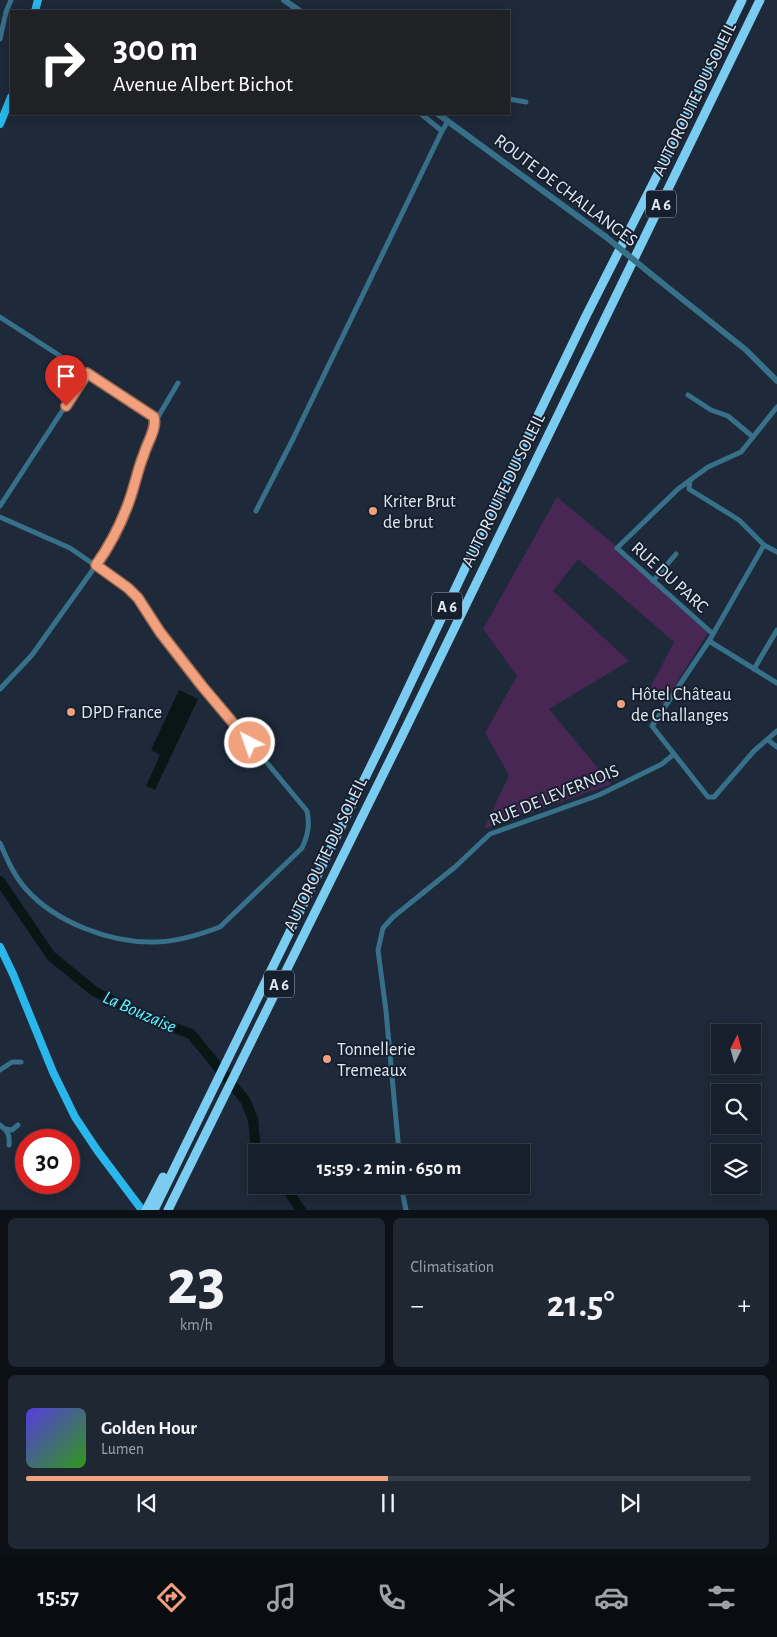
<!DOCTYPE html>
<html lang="fr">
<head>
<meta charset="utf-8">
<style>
	body { margin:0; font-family:"Alegreya Sans",sans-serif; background:#1f2733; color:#f1f3f6; height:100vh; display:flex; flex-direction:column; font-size:19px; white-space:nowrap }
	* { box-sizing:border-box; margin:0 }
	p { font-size:16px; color:#9ea2a9 }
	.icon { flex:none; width:28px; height:28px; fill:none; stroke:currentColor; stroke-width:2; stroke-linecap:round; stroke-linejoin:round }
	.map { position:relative; height:1210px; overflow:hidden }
	.details { display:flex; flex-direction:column; gap:8px; padding:8px; background:#0c1118; flex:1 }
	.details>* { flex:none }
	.banner { position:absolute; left:10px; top:10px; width:500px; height:105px; border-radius:0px; box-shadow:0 2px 12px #0003,0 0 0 1px #353d47; background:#202124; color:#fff; overflow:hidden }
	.needle { width:32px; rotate:6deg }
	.controls { position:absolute; left:711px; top:1024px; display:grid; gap:10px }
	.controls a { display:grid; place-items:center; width:50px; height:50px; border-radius:0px; background:#161f2b; box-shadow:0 2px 12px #0003,0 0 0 1px #353d47; font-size:25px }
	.speed { position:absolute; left:15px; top:1129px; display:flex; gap:10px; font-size:25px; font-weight:700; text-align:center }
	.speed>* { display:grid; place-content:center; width:65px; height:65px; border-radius:50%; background:#161f2b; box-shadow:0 2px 12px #0003,0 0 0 1px #353d47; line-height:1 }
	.speed .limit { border:8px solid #d22; background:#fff; color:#111 }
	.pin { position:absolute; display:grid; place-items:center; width:42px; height:42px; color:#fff; margin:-51px -21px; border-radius:50% 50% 50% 0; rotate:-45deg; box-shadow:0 0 5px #0007 }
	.pin .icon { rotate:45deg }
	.me { position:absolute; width:55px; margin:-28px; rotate:319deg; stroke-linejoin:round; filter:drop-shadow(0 0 4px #0008) }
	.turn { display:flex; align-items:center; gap:18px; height:105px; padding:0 20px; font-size:22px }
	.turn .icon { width:65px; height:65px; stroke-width:2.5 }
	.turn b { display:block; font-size:35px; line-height:42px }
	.big { font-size:38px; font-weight:700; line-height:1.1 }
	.details .card { flex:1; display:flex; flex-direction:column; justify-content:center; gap:8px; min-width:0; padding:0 18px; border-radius:8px; background:#1f2733 }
	.details .dial { align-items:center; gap:0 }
	.dial b { font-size:65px; line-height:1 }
	.song { display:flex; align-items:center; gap:15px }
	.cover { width:60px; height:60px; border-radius:8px; background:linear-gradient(135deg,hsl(250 70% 55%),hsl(110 70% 35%)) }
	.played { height:5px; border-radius:2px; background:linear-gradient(90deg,#f1a17d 50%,#353d47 50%) }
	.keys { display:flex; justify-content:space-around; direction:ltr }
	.heat { display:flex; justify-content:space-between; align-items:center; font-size:28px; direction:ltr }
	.details .tiles { flex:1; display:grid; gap:8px; grid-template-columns:1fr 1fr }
	.card:last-child { grid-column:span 2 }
	.trip { position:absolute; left:248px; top:1144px; width:282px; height:50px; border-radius:0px; background:#161f2b; box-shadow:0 2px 12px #0003,0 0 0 1px #353d47; font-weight:700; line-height:50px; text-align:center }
	.dock { display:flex; height:80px; justify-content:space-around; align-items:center; background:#090c11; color:#9ea2a9 }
	.dock .icon { width:35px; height:35px }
	.dock .selected { color:#f1a17d }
	.dock b { font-size:22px; color:#f1f3f6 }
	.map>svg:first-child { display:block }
	.green { fill:#492755 }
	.water { fill:#081616 }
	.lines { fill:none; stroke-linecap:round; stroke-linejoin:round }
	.river { stroke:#081616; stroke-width:10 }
	.minor { stroke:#377089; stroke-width:5 }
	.tertiary { stroke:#377089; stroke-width:6 }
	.primary { stroke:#29b6ea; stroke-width:8 }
	.motorway { stroke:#7bccf1; stroke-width:9 }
	.tertiary-bridge { stroke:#377089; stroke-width:6 }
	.route-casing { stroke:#9d6951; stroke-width:12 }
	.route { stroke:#f1a17d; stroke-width:9 }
	.poi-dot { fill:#f1a17d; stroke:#151f2e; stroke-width:2 }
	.labels { text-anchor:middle; stroke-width:4; stroke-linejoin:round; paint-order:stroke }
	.shield { fill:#151f2e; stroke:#a4acb9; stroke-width:1 }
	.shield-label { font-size:16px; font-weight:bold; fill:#e2e9f4 }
	.street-label { font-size:18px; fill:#e2e9f4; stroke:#151f2e }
	.poi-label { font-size:18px; fill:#e2e9f4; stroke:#151f2e; text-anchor:start }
	.water-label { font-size:19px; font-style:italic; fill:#5ef7ff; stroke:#151f2e }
</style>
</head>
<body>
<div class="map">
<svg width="777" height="1210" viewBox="0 0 777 1210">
	<rect width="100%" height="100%" fill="#1e2939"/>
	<polygon class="green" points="557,497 616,546 709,631 663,705 650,688 674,642 578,559 553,591 629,661 549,709 611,784 484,829 509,775 485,733 517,676 483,629"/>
	<polygon class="water" points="179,690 198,699 155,790 146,786 160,755 151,750"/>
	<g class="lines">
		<g class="river">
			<polyline points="0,881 51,956 94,991 138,1014 191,1034 245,1100 253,1119 256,1152"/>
			<polyline points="284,1185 301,1210"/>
		</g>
		<g class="minor">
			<polyline points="0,39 6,12 11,0"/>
			<polyline points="509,99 526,102"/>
			<polyline points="421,114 442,131"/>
			<polyline points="0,317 150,414 154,417 155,422 127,506 107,550 32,655 0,689"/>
			<polyline points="688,395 711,410 728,416 753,437"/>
			<polyline points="155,422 178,383"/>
			<polyline points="690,480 689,489 739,520 764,545"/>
			<polyline points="0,506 87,373"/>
			<polyline points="256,511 293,439 442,131 448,121"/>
			<path d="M0,517L70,548L128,588L211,698L263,758L307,811C310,825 308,835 302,848L220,927C199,935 177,942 154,942C110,943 55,922 26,889C14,876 7,859 0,843"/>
			<polyline points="777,552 764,545 709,641 652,726 708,797 714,797 754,751 777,731"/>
			<polyline points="653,581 676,554"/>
			<polyline points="713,634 617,548 678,489 708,467 741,452 777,407"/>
			<polyline points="709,641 777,683"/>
			<polyline points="754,669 777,630"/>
			<polyline points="768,740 777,747"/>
			<polyline points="0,1070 12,1062 21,1062"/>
			<path d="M0,1125C8,1131 10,1135 9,1145"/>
			<polyline points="6,1129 12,1130 18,1125"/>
			<polyline points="399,1152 386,1011 378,950 383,928 393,917 455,867 490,834 599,795 662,764 674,754"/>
			<polyline points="401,1185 406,1210"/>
		</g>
		<g class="tertiary">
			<polyline points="284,0 300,11"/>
			<polyline points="438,114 606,237"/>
			<polyline points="651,274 746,350 777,381"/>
		</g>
		<g class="primary">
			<polyline points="35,11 38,0"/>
			<polyline points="0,124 11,97"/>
			<polyline points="0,947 13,974 53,1072 75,1117 97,1150 142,1210"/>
		</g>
		<g class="motorway">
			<polyline points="146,1210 163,1177"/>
			<polyline points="154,1210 388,731 514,465 586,316 670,150 742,0"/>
			<polyline points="168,1210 401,738 760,0"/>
		</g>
		<polyline class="tertiary-bridge" points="606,237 651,274"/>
	</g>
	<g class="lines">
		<defs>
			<path id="route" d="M66,406L87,373L154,417C157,429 147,443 144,454C137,471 134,490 127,507C119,528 109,547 96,565L128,588L138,598L160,632L202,686L250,743"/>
		</defs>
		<use href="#route" class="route-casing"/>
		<use href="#route" class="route"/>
	</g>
	<g class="poi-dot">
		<circle cx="373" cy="511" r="5"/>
		<circle cx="621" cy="704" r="5"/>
		<circle cx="71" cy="712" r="5"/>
		<circle cx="327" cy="1059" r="5"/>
	</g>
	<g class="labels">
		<g class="shield">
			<rect x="646" y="190.5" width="30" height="27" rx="4"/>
			<rect x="432" y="592.5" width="30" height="27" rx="4"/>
			<rect x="264" y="970.5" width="30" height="27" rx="4"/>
		</g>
		<g class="shield-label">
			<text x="661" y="210">A 6</text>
			<text x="447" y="612">A 6</text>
			<text x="279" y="990">A 6</text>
		</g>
		<g class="street-label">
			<text transform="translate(694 99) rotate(-64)" y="6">AUTOROUTE DU SOLEIL</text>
			<text transform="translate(566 190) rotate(37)" y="6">ROUTE DE CHALLANGES</text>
			<text transform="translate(503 490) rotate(-64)" y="6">AUTOROUTE DU SOLEIL</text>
			<text transform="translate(670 577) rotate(42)" y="6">RUE DU PARC</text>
			<text transform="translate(554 795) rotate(-22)" y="6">RUE DE LEVERNOIS</text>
			<text transform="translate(325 854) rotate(-64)" y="6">AUTOROUTE DU SOLEIL</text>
		</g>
		<g class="poi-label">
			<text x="383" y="507">Kriter Brut<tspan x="383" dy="21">de brut</tspan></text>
			<text x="631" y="700">Hôtel Château<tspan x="631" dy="21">de Challanges</tspan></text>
			<text x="81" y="718">DPD France</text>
			<text x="337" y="1055">Tonnellerie<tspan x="337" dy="21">Tremeaux</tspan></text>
		</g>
		<g class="water-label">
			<text transform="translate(140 1011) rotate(24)" y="7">La Bouzaise</text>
		</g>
	</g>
</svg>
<div class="controls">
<a><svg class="needle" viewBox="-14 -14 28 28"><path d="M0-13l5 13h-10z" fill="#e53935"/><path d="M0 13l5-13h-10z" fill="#9ea2a9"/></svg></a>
<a><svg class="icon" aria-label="search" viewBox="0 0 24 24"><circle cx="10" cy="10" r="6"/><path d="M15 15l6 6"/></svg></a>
<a><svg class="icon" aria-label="layers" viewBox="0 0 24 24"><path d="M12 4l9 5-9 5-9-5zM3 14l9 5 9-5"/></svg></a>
</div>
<div class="speed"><div class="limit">30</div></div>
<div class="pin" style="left:66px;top:406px;background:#d93025"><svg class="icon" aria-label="arrive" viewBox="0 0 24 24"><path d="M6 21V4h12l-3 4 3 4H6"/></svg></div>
<svg class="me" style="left:250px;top:743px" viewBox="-20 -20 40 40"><circle r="17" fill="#f1a17d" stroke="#fff" stroke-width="3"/><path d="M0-11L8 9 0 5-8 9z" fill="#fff"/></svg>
<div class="trip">15:59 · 2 min · 650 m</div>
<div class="banner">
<div class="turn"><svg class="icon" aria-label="right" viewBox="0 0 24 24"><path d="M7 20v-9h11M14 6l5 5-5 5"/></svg><div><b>300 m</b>Avenue Albert Bichot</div></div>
</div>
</div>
<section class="details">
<div class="tiles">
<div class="card dial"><b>23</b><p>km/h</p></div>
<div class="card"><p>Climatisation</p>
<div class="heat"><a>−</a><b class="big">21.5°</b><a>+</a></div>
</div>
<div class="card">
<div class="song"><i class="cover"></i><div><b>Golden Hour</b><p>Lumen</p></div></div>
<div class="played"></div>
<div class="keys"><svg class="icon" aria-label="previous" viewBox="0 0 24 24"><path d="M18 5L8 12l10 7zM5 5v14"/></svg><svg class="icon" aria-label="pause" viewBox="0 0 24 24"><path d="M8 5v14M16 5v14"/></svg><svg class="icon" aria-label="next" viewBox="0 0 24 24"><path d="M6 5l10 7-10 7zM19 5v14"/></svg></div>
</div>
</div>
</section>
<nav class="dock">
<b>15:57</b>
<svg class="icon selected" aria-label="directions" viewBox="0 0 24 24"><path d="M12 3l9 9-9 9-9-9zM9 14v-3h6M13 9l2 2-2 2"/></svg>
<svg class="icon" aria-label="music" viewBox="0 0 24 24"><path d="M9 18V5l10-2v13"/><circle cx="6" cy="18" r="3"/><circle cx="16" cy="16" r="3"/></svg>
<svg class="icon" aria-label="phone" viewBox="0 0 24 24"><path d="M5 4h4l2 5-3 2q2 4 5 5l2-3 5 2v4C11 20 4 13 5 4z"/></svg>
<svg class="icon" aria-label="climate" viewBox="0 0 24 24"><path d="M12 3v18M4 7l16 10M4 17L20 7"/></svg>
<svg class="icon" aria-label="car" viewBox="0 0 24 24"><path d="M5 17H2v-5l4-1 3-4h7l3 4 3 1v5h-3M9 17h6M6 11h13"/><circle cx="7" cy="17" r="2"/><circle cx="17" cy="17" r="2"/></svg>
<svg class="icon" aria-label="filters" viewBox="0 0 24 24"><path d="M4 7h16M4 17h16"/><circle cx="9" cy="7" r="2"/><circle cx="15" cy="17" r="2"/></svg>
</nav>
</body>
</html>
